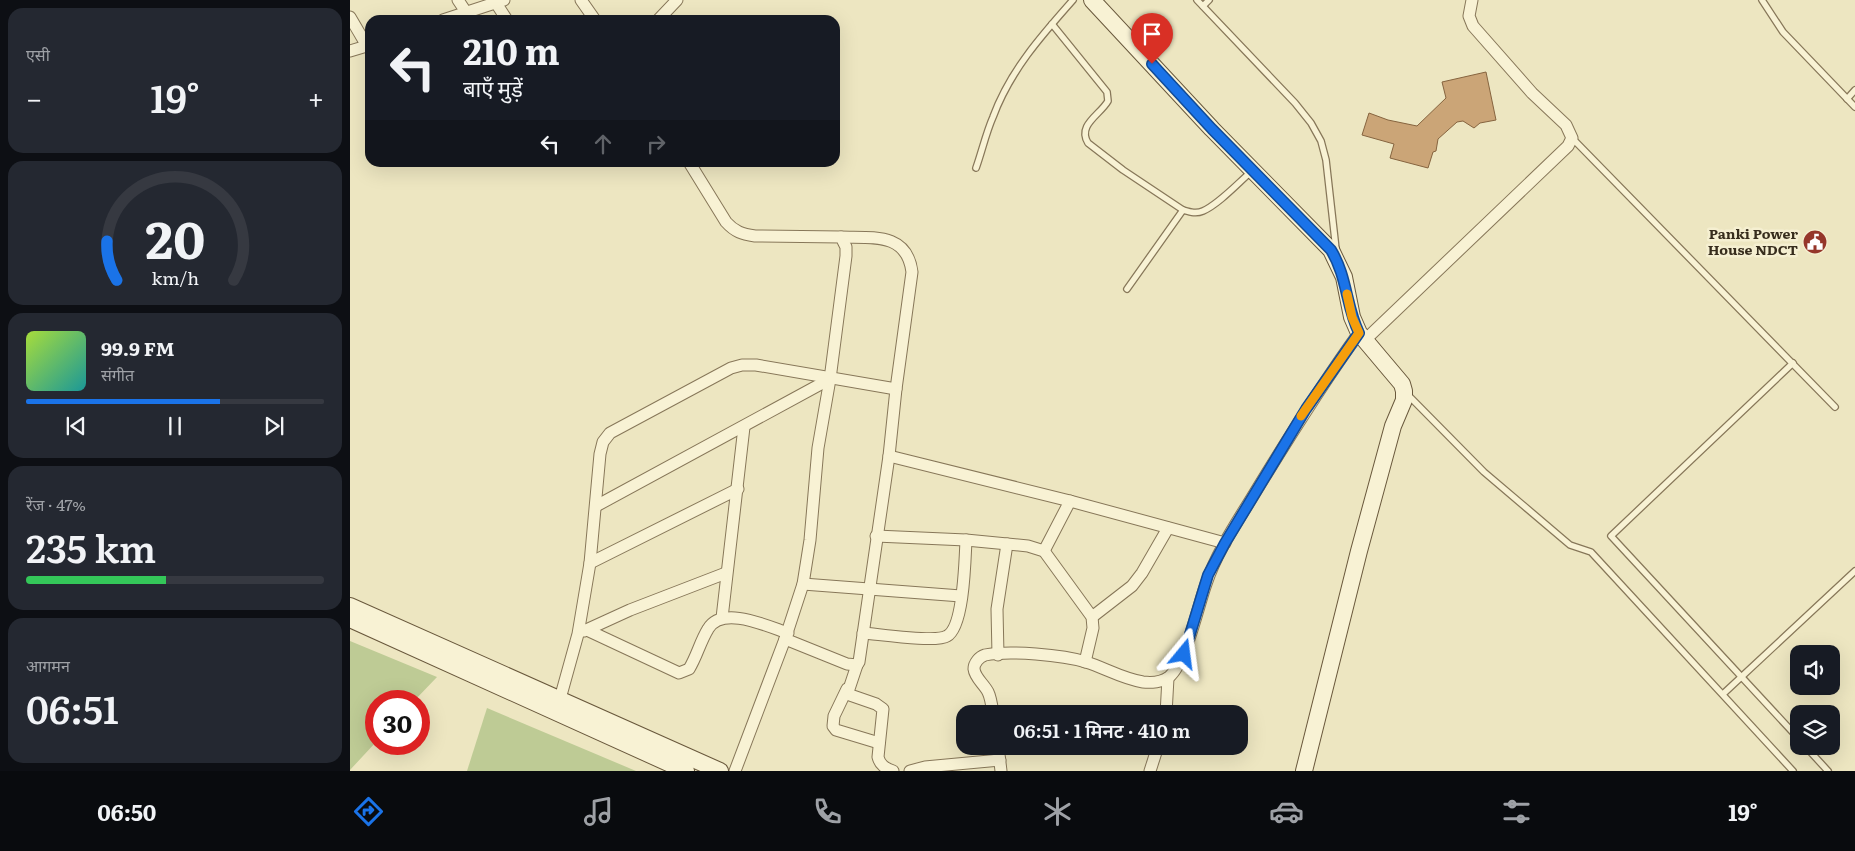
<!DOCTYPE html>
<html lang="hi">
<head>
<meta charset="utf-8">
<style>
	body { margin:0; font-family:Literata,"Noto Sans Devanagari",serif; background:#242831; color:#f1f3f6; height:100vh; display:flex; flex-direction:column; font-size:19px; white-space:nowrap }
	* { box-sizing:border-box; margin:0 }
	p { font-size:16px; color:#9ea1a6 }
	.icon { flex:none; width:28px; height:28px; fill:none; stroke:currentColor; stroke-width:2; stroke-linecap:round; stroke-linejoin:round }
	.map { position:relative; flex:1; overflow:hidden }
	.drawer { display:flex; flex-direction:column; gap:8px; padding:8px; background:#0d0f14; width:350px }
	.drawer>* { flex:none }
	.hud { position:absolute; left:15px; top:15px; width:475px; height:152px; border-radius:15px; box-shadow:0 5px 20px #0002; background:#171b24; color:#f1f3f6; overflow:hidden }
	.fabs { position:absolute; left:1440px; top:645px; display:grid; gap:10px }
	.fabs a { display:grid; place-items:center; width:50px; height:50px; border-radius:10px; background:#171b24; box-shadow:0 5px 20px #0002; font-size:25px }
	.speed { position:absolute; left:15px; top:690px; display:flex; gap:10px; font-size:25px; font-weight:700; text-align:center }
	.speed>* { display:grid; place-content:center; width:65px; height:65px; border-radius:50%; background:#171b24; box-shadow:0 5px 20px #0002; line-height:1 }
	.speed .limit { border:8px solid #d22; background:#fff; color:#111 }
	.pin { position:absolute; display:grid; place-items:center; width:42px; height:42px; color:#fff; margin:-51px -21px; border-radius:50% 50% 50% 0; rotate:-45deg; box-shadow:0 0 5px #0007 }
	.pin .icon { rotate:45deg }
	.me { position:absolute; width:55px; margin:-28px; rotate:16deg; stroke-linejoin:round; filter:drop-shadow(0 0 4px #0008) }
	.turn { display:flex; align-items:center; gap:18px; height:105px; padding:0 15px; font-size:22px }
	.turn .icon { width:65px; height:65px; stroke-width:2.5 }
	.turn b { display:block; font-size:35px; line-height:42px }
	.lanes { display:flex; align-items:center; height:48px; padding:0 15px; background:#0003; justify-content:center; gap:25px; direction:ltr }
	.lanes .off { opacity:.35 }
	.big { font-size:38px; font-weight:600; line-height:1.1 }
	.drawer .widget { flex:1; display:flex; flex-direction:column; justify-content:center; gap:8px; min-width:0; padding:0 18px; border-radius:15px; background:#242831 }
	.drawer .dial { align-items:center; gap:0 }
	.dial svg { height:130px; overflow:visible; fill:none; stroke:#363941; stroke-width:7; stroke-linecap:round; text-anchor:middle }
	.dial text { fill:#f1f3f6; stroke:none }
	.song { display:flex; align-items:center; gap:15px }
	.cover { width:60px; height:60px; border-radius:8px; background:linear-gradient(135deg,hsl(80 70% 55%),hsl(180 70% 35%)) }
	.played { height:5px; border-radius:2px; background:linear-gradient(90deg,#1a73e8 65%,#363941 65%) }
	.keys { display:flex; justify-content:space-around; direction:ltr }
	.heat { display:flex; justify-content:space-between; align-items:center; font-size:28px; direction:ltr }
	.charge { height:8px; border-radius:4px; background:linear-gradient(90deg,#34c759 47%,#363941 0) }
	.trip { position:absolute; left:606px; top:705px; width:292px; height:50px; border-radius:15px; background:#171b24; box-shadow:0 5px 20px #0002; font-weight:600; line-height:50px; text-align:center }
	.tab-bar { display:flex; height:80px; justify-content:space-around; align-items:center; background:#090b0e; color:#9ea1a6 }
	.tab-bar .icon { width:35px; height:35px }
	.tab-bar .current { color:#1a73e8 }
	.tab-bar b { font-size:22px; color:#f1f3f6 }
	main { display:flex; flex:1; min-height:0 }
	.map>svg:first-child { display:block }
	.green { fill:#becb95 }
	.building { fill:#cba577; stroke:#86643f }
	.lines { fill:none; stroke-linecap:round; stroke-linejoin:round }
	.lane-casing { stroke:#877759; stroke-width:8 }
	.street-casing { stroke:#877759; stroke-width:13 }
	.secondary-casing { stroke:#69583c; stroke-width:18 }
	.lane { stroke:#f8f2d4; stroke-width:5.5 }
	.street { stroke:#f8f2d4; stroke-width:11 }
	.secondary { stroke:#f8f2d4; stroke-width:16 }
	.route-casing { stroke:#114b97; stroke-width:12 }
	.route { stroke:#1a73e8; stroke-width:9 }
	.slow { stroke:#f59e0b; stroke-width:9 }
	.labels { text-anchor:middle; stroke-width:5; stroke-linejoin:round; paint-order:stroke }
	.poi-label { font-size:14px; font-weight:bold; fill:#372d1d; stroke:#f5efd1; text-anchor:end }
</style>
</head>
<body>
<main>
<section class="drawer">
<div class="widget"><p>एसी</p>
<div class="heat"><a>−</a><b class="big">19°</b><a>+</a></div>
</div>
<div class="widget dial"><svg viewBox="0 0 100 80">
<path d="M14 69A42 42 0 1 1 86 69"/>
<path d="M14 69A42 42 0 0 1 8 45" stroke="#1a73e8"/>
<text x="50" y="56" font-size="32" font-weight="700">20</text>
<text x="50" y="72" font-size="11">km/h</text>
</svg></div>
<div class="widget">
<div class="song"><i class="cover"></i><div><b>99.9 FM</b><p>संगीत</p></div></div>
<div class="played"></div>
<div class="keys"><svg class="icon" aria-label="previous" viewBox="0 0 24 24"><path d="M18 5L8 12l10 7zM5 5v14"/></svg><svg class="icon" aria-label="pause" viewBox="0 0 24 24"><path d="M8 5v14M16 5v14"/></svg><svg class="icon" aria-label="next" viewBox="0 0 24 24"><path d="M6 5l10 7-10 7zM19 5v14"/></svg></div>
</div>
<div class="widget"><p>रेंज · 47%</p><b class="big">235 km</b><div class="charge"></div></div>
<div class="widget"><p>आगमन</p><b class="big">06:51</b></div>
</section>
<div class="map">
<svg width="1505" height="771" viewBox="0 0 1505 771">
	<rect width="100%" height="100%" fill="#ede6c1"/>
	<g class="green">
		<polygon points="0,641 87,677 64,701 26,701 26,742 0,770"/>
		<polygon points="137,708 286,771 117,771"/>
	</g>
	<polygon class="building" points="1136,72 1146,120 1130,123 1124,128 1113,121 1107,122 1088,139 1086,151 1083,152 1078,168 1040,158 1044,144 1012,135 1019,113 1038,120 1067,126 1096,98 1092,82"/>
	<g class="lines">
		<defs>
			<g id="lane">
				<polyline points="847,0 945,103 961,123 971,141 976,160 986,249"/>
				<polyline points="1412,0 1433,32 1505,107"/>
				<polyline points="853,6 859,0"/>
				<path d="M702,24L757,92L758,101C750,115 727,125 738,143L773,170L833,210C840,212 846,214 853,211C869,204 888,183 902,171"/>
				<polyline points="1497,99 1505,90"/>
				<polyline points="1222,138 1485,407"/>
				<path d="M626,168C632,151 636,133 643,117C660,71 691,36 723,0"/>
				<polyline points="777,289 833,210"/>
				<polyline points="1443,363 1261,536 1449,739"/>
				<polyline points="1058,395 1134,472 1220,545 1241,552 1443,771"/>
				<polyline points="1373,694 1505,571"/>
				<polyline points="1455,746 1478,771"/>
			</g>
			<g id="street">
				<polyline points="108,0 116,12"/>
				<polyline points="231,0 245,20"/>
				<polyline points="146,3 157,20"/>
				<polyline points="0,17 17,46"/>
				<polyline points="93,20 154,0"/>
				<polyline points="308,20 327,0"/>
				<polyline points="0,51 20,45"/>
				<path d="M339,162L376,222C385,232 392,234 405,236L491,237L496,247V256L480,379L468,448L460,540L453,584L435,639L385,771"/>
				<polyline points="1015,340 1218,146 1222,138 1216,125 1182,93 1123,26 1119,16 1122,0"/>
				<polyline points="539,456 720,501 875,543"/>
				<polyline points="246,506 480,379"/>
				<polyline points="526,536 616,540 678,546 694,551 742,617 743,628 735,662"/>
				<polyline points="694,551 720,501"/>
				<polyline points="240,563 388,489"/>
				<polyline points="453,584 611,596"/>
				<polyline points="742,617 782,586 792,573 818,528"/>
				<polyline points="372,618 394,427"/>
				<path d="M237,630L329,673L339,669C347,656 350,642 358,629C372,605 417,626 438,633"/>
				<polyline points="234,631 280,610 376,573"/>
				<path d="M513,633C528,634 586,643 597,636C614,627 615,559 616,540"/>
				<path d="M435,639L497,664L507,665L509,662L539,456L546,389L562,272C557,232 522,238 491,237"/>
				<polyline points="648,655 647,609 657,544"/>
				<path d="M507,665L498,692L500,695L526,704L533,709L528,757C530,765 535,768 543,771"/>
				<polyline points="497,689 484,716 483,726 486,730 529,743"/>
				<polyline points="208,706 228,634 240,563 250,454 253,442 260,433 381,368 392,365 406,365 546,389"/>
				<path d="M643,714C642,707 641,698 638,692C634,684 625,678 624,669C624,663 629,657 635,655C659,650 713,655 736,662C755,668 773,679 793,682C801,683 812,682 819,677C836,663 848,606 856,584C867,551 888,521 906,491C939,437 972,384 1009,333"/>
				<polyline points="816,714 818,678"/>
				<polyline points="648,746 651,771"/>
				<polyline points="560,771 575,767 650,760"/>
				<polyline points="800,771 808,746"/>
			</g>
			<g id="secondary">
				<polyline points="742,0 862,129 981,250 994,277 1002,317 1009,333 1052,384 1054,391 1054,400 1043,426 1009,551 954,771"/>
				<polyline points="0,606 370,771"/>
				<polyline points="0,619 336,771"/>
			</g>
		</defs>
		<use href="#lane" class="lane-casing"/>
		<use href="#street" class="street-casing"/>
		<use href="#secondary" class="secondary-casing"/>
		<use href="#lane" class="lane"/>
		<use href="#street" class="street"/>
		<use href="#secondary" class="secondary"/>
	</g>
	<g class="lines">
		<defs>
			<path id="route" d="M802,64L862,129L981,250C997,276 996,306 1009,333L956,409L875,543L858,575L834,654"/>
		</defs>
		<use href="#route" class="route-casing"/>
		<use href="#route" class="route"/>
		<polyline class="slow" points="951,416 1009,333 1002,317 997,294"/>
	</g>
	<defs>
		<symbol id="civic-disc" viewBox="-11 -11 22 22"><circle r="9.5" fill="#95362a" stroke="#f5efd1"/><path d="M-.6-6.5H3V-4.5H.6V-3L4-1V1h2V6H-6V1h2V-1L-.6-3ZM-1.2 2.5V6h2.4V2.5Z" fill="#fff"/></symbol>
	</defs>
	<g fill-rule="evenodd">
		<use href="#civic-disc" x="1451" y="228" width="28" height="28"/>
	</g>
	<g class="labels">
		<g class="poi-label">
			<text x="1448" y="239">Panki Power<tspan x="1448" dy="16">House NDCT</tspan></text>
		</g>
	</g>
</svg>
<div class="fabs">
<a><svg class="icon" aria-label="sound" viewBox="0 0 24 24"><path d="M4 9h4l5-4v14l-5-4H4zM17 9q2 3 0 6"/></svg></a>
<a><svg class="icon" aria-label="layers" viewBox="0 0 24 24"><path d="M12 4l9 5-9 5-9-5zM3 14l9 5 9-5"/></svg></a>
</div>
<div class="speed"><div class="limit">30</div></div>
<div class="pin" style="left:802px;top:64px;background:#d93025"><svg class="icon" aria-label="arrive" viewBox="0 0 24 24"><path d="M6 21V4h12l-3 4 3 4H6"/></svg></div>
<svg class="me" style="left:834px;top:654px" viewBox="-20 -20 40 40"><path d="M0-17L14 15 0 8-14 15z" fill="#1a73e8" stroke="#fff" stroke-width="4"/></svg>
<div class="trip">06:51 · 1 मिनट · 410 m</div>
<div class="hud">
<div class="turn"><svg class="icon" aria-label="left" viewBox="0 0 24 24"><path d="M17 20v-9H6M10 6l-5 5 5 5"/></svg><div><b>210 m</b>बाएँ मुड़ें</div></div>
<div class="lanes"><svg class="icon" aria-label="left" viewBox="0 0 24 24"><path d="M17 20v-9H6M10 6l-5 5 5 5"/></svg><svg class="icon off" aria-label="ahead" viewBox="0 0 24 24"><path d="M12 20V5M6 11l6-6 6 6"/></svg><svg class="icon off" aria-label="right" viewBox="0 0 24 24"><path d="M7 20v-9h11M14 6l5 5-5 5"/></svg></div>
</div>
</div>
</main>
<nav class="tab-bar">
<b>06:50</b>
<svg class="icon current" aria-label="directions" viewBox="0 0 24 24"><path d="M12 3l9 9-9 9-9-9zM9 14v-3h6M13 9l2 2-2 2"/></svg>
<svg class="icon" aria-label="music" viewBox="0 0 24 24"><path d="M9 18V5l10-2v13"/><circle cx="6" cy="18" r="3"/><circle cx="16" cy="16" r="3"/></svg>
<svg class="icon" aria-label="phone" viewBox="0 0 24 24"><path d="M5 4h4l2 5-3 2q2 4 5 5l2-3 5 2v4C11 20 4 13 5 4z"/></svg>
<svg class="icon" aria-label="climate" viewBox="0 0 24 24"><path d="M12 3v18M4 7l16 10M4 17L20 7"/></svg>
<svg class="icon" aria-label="car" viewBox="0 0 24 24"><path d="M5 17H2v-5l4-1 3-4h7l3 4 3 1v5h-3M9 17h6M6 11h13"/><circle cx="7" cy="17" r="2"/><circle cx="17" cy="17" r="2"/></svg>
<svg class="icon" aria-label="filters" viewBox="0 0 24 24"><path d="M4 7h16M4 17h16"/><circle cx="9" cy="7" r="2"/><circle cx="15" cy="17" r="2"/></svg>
<b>19°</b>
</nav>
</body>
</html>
